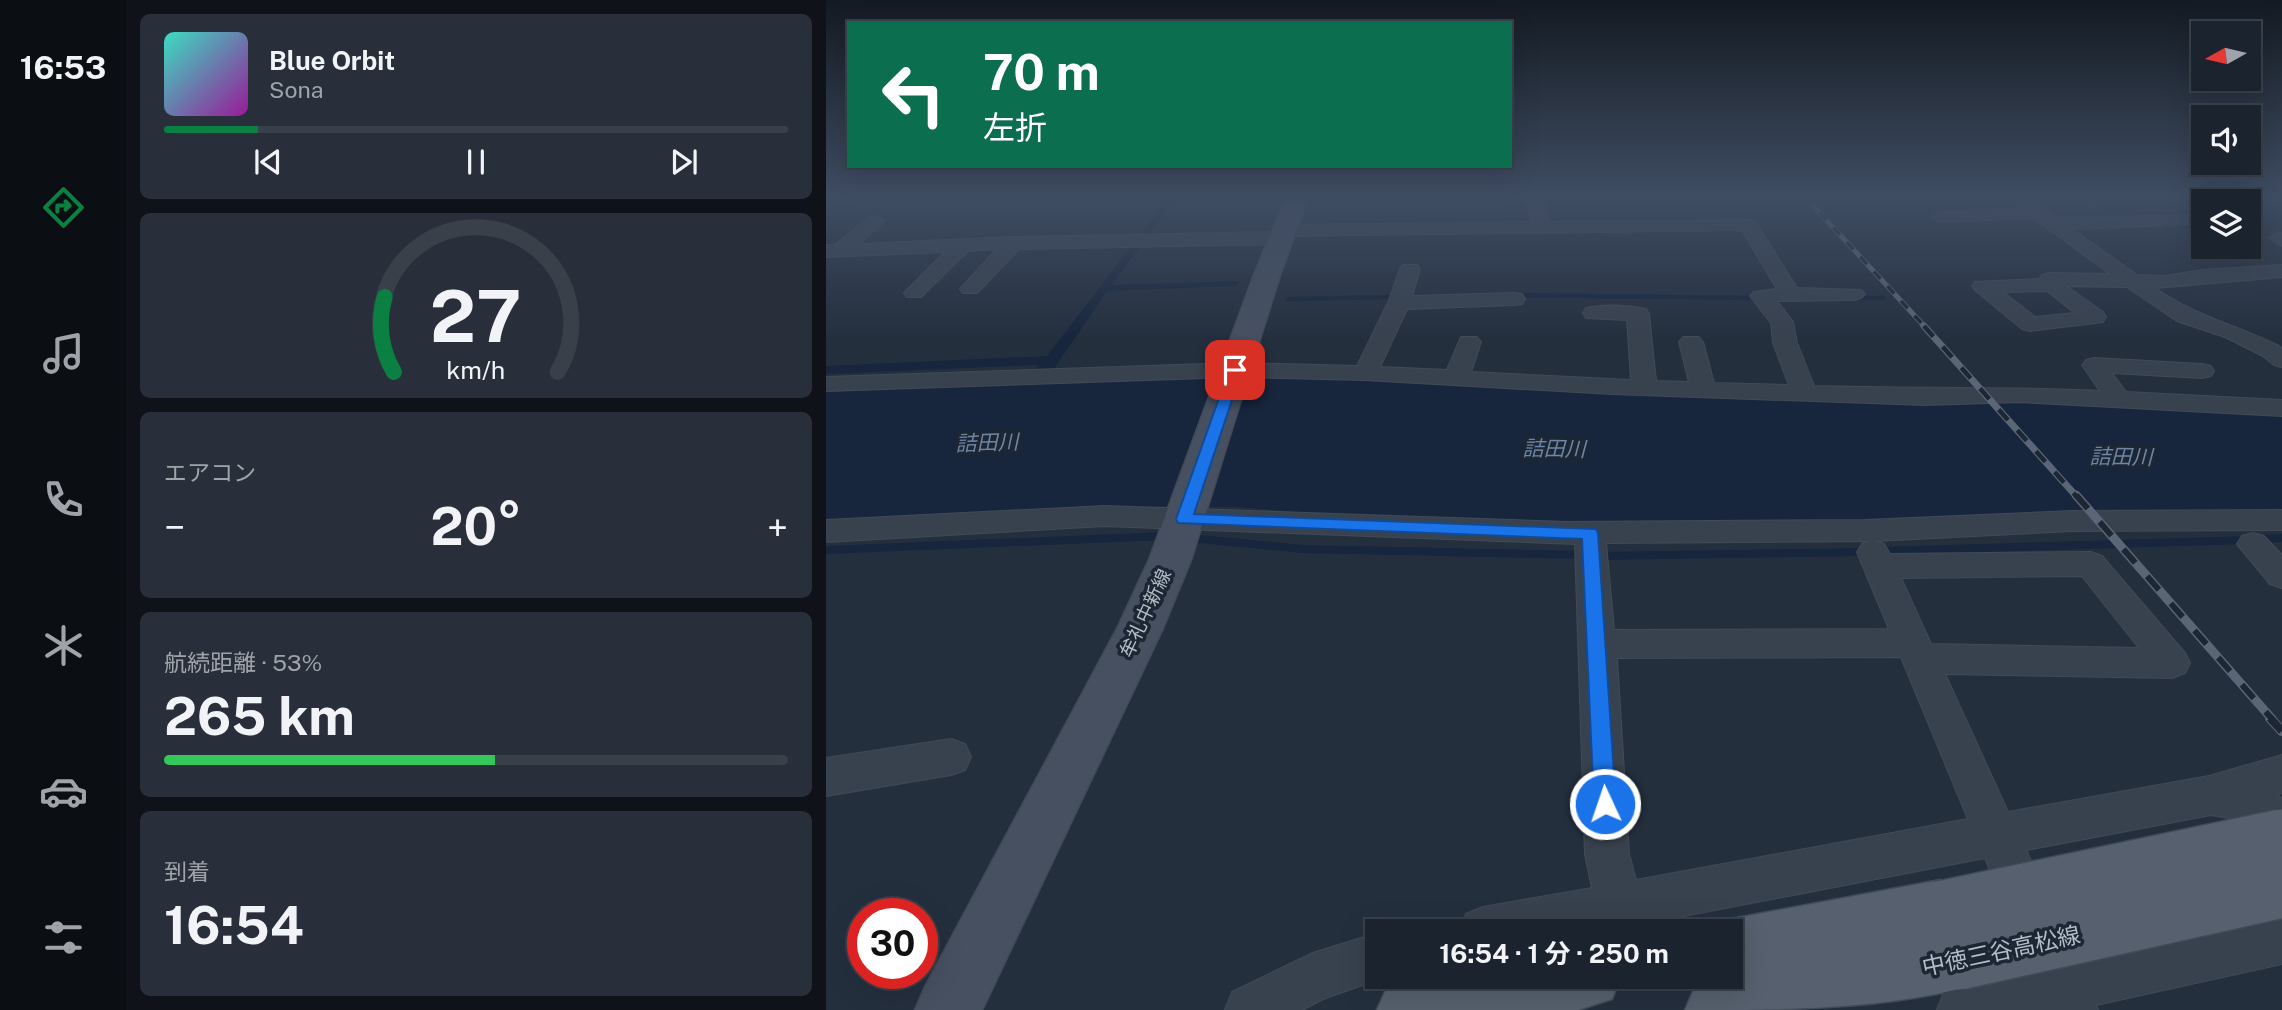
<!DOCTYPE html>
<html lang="ja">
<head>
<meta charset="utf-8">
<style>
	body { margin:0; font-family:"Public Sans","Noto Sans JP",sans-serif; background:#282f3a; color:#f1f3f6; height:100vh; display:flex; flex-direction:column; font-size:26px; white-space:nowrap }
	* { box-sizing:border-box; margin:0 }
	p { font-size:23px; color:#a0a4aa }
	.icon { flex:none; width:38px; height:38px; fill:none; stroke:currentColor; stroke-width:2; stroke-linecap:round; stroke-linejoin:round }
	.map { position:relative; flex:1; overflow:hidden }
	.sheet { display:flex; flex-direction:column; gap:14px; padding:14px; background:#0f1319; width:700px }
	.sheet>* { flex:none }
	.guide { position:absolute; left:21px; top:21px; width:665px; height:147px; border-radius:0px; box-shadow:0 7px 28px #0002,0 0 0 2px #39404a; background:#0b6e4f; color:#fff; overflow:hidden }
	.needle { width:46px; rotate:262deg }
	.controls { position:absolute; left:1365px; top:21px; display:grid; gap:14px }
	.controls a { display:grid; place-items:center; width:70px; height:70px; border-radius:0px; background:#1b232e; box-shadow:0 7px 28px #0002,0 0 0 2px #39404a; font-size:35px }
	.speed { position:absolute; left:21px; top:898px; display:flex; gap:14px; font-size:35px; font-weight:700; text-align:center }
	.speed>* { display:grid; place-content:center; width:91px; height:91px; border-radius:50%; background:#1b232e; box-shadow:0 7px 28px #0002,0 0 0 2px #39404a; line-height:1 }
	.speed .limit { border:10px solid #d22; background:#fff; color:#111 }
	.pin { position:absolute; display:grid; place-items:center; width:60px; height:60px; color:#fff; margin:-30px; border-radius:14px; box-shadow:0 4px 10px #0006 }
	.me { position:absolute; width:77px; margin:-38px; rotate:357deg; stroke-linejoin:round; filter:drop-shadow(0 0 5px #0008) }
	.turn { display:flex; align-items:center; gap:24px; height:147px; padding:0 21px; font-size:32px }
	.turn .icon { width:91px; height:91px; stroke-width:2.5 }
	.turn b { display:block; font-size:49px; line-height:60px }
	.big { font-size:52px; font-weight:700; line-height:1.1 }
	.sheet .tile { flex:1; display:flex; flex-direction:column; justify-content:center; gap:10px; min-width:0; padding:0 24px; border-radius:10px; background:#282f3a }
	.sheet .dial { align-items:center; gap:0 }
	.dial svg { height:182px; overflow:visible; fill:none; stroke:#39404a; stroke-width:7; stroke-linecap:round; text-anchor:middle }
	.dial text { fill:#f1f3f6; stroke:none }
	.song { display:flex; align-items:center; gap:21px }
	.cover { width:84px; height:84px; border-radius:10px; background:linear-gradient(135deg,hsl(170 70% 55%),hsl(300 70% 35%)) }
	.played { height:7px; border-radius:4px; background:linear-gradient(90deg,#0b8043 15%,#39404a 15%) }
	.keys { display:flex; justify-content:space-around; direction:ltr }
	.heat { display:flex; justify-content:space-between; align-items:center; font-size:38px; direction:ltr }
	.charge { height:10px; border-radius:5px; background:linear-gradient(90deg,#34c759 53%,#39404a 0) }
	.trip { position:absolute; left:539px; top:919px; width:378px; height:70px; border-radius:0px; background:#1b232e; box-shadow:0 7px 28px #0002,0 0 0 2px #39404a; font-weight:700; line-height:70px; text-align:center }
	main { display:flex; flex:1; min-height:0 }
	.dock { display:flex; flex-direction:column; width:126px; justify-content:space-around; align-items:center; background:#0b0e12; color:#a0a4aa }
	.dock .icon { width:49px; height:49px }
	.dock .current { color:#0b8043 }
	.dock b { font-size:32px; color:#f1f3f6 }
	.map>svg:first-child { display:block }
	.water { fill:#17263c }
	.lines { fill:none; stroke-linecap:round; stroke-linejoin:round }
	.stream-far1 { stroke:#17263c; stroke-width:4.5 }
	.stream { stroke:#17263c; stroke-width:8 }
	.street-casing { stroke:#414a57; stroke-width:2 }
	.secondary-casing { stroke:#414a57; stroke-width:3 }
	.primary-casing { stroke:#414a57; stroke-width:3 }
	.street { fill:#38414e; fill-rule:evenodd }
	.secondary { fill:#465061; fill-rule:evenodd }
	.primary { fill:#56606e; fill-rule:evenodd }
	.rail-far3-casing { stroke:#5a6575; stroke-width:5 }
	.rail-far2-casing { stroke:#5a6575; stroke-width:7 }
	.rail-far1-casing { stroke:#5a6575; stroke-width:9 }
	.rail-casing { stroke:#5a6575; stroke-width:10 }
	.rail-far3 { stroke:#1d2633; stroke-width:3.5; stroke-dasharray:10; stroke-linecap:butt }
	.rail-far2 { stroke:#1d2633; stroke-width:4.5; stroke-dasharray:14; stroke-linecap:butt }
	.rail-far1 { stroke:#1d2633; stroke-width:6; stroke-dasharray:18; stroke-linecap:butt }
	.rail { stroke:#1d2633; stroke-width:8; stroke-dasharray:24; stroke-linecap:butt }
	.primary-bridge-casing { stroke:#414a57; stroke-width:60; stroke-linecap:butt }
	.primary-bridge { stroke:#56606e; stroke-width:57 }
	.route { fill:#1a73e8; stroke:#114b97; stroke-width:2 }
	.labels { text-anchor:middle; stroke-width:7; stroke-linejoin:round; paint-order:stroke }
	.street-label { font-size:19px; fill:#b4bcc9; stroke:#1d2633 }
	.water-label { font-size:21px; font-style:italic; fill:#6d86a8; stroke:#1d2633 }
	.near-street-label { font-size:23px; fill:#b4bcc9; stroke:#1d2633 }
</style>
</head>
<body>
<main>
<nav class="dock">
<b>16:53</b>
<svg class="icon current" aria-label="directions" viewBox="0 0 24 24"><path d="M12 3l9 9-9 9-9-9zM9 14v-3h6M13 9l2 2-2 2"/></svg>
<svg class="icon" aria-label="music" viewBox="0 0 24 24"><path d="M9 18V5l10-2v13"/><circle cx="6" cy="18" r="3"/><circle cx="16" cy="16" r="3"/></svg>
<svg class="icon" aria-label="phone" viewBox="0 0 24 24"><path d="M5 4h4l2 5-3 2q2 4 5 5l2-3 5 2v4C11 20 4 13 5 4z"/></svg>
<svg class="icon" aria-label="climate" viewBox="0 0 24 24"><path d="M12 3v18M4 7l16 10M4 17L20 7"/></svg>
<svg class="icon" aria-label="car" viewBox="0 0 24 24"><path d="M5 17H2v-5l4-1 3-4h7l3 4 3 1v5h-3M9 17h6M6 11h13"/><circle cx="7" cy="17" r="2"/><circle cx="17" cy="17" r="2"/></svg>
<svg class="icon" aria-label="filters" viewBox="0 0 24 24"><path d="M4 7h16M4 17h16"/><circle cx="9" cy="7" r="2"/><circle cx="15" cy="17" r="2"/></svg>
</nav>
<section class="sheet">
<div class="tile">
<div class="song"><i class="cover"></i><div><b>Blue Orbit</b><p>Sona</p></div></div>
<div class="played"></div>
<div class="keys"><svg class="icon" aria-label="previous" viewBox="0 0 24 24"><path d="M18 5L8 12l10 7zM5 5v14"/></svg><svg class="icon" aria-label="pause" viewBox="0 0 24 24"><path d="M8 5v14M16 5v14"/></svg><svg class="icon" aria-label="next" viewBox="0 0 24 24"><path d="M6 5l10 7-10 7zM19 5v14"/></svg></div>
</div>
<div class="tile dial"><svg viewBox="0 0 100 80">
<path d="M14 69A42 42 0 1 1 86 69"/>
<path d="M14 69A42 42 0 0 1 10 36" stroke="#0b8043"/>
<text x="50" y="56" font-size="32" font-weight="700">27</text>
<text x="50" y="72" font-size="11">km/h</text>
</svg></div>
<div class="tile"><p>エアコン</p>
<div class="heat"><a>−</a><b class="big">20°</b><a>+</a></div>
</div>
<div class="tile"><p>航続距離 · 53%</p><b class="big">265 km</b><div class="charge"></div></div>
<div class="tile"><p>到着</p><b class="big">16:54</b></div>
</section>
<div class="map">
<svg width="1456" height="1010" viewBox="0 0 1456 1010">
	<rect width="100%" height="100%" fill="#242f3e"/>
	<polygon class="water" points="342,198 350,198 286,285 413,281 411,286 281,291 219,382 375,377 564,379 778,392 1456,411 1456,510 1251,513 975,524 643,525 410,507 337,506 0,521 0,392 198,384 212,365 0,374 0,366 221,356"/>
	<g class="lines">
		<g class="stream-far1">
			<polyline points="687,295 934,298"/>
			<polyline points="1027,298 1057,298"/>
			<polyline points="462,299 567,297"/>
		</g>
		<g class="stream">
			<polyline points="364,538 477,549 758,555"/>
			<polyline points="1434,539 1456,538"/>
			<polyline points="0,550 338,536"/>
			<polyline points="1053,551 1422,540"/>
			<polyline points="773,556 1038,552"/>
		</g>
		<defs>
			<g id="street">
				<path d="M699,198H717L724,222L928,220L971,288L1035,290L1039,294L1035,298L1028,300L951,301L967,322L971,343L988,386C1083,389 1178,386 1274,391L1256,365L1260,360L1268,358L1376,364L1385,366L1388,371L1385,376L1376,378L1286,373L1300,392L1456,400V416L1194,402L1099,405L786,394L539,380L409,377L0,391V377L409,363L531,366L562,303L574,269L577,265H591L594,269L586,296L688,293L696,294L699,299L696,304L688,305L581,309L554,367L621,370L635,337H651L655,342L645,372L805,380L801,320L760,318L757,313L760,308C778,304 802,305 820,309L823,314L830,381L863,382L853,342L857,337H873L877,342L888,383L963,385L947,343L945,323L924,296L928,292L951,289L916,230L463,236L462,242L455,244L193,249L151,293H137L134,289L171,249L142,251L95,297H81L78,293L119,252L0,257V245H9L44,217L50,216L59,221L33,244L188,237L450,232L451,227L458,225L706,222Z"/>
				<path d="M1182,198H1202L1231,218L1374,215L1377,219L1374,223L1368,224L1246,229L1311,275L1339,276L1377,270L1456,265V277L1329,288C1367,315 1412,326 1453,346L1456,348V367L1448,365L1437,356L1399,337L1351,321L1301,287L1240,286L1277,312L1280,317L1277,322L1204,331L1196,329L1149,290L1146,286L1149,282L1213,279L1216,275L1223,273L1284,274L1208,218L1114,222L1105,217L1114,212L1194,208ZM1221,291L1249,313L1209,317L1177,292Z"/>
				<polygon points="1249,198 1270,198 1274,202 1265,207"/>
				<polygon points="1452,232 1456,233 1456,246 1443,238"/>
				<path d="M279,506L740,522L1039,520L1246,511L1456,510V530L1246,531L1049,541L1058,544L1064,554L1265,552L1276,556L1359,653L1364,663L1359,673L1346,678L1119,674L1182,812L1383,776L1456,755V793L1450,795L1456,798V847L1441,841L1414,820L1385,815L1200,850L1250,960L1456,916V964L1270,1005L1272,1010H1111L1118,992L1136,985L1205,970L1159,858L780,931H633L640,914L657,907L766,888L759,854L749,544L279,526L0,542V520ZM1045,541L1036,544L1031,552L1063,629L788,630L780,543ZM1256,576L1313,648L1105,644L1075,578ZM1075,657L1142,819L810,880L803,854L791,658Z"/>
				<polygon points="1427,533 1438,536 1456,555 1456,588 1444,584 1411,544 1416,536"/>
				<polygon points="125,739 139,744 145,757 139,770 125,775 0,796 0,758"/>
				<polygon points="551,933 551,976 562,976 497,999 476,1010 399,1010 406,992 487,953"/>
			</g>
			<polygon id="secondary" points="460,198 482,198 454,275 365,560 337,628 156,1010 89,1010 99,987 292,627 323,560 428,275"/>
			<g id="primary">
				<path d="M1114,880L1135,889L1144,910L1136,931L1155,939L1164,961L1155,983C1063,1010 957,1010 859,1010L869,987L894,976H905V931H882L883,928L905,919Z"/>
				<polygon points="588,976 795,976 786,999 752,1010 551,1010 561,987"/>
			</g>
		</defs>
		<use href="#street" class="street-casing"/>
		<use href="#secondary" class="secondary-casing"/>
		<use href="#primary" class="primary-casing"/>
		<use href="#street" class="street"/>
		<use href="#secondary" class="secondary"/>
		<use href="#primary" class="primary"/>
		<defs>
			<polyline id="rail-far3" points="980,198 1100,328"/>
			<polyline id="rail-far2" points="1098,326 1251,497"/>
			<polyline id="rail-far1" points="1250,495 1446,719"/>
			<polyline id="rail" points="1444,718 1456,731"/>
		</defs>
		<use href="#rail-far3" class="rail-far3-casing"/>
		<use href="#rail-far2" class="rail-far2-casing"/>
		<use href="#rail-far1" class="rail-far1-casing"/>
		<use href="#rail" class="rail-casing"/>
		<use href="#rail-far3" class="rail-far3"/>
		<use href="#rail-far2" class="rail-far2"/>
		<use href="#rail-far1" class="rail-far1"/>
		<use href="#rail" class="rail"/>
		<defs>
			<g id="primary-bridge">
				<polyline points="1114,910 1456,838"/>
				<polyline points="1133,961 1456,889"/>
			</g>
		</defs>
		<use href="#primary-bridge" class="primary-bridge-casing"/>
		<use href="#primary-bridge" class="primary-bridge"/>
	</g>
	<linearGradient id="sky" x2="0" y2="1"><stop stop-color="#141a22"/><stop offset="0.58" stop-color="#3f4d63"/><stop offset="1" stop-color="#3f4d63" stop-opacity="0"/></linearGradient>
	<rect width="1456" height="339" fill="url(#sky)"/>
	<polygon class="route" points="409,367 416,370 368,514 770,529 772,533 790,804 787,812 779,815 771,812 768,804 756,539 352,523 350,519 403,370"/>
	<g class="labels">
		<g class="street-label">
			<text transform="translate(319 613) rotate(-65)" y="7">牟礼中新線</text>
		</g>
		<g class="water-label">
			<text transform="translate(161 443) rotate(-2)" y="7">詰田川</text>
			<text transform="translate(728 449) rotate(1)" y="7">詰田川</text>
			<text transform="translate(1295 457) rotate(1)" y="7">詰田川</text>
		</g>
		<g class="near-street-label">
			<text transform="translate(1175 951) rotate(-12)" y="8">中徳三谷高松線</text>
		</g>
	</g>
</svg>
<div class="controls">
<a><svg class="needle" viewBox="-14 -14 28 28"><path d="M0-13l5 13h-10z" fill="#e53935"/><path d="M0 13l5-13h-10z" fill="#a0a4aa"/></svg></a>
<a><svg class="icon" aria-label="sound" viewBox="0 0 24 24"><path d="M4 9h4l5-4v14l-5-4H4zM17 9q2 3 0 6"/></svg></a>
<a><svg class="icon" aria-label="layers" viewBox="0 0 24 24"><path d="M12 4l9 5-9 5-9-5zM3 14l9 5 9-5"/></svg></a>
</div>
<div class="speed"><div class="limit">30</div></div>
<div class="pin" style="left:409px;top:370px;background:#d93025"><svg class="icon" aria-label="arrive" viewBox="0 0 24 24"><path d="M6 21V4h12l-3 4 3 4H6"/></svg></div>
<svg class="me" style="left:779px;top:804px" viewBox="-20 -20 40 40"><circle r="17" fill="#1a73e8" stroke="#fff" stroke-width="3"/><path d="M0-11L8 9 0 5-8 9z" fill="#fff"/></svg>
<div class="trip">16:54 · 1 分 · 250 m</div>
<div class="guide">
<div class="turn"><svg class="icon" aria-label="left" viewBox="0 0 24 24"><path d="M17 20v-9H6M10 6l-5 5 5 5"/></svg><div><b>70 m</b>左折</div></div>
</div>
</div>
</main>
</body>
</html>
